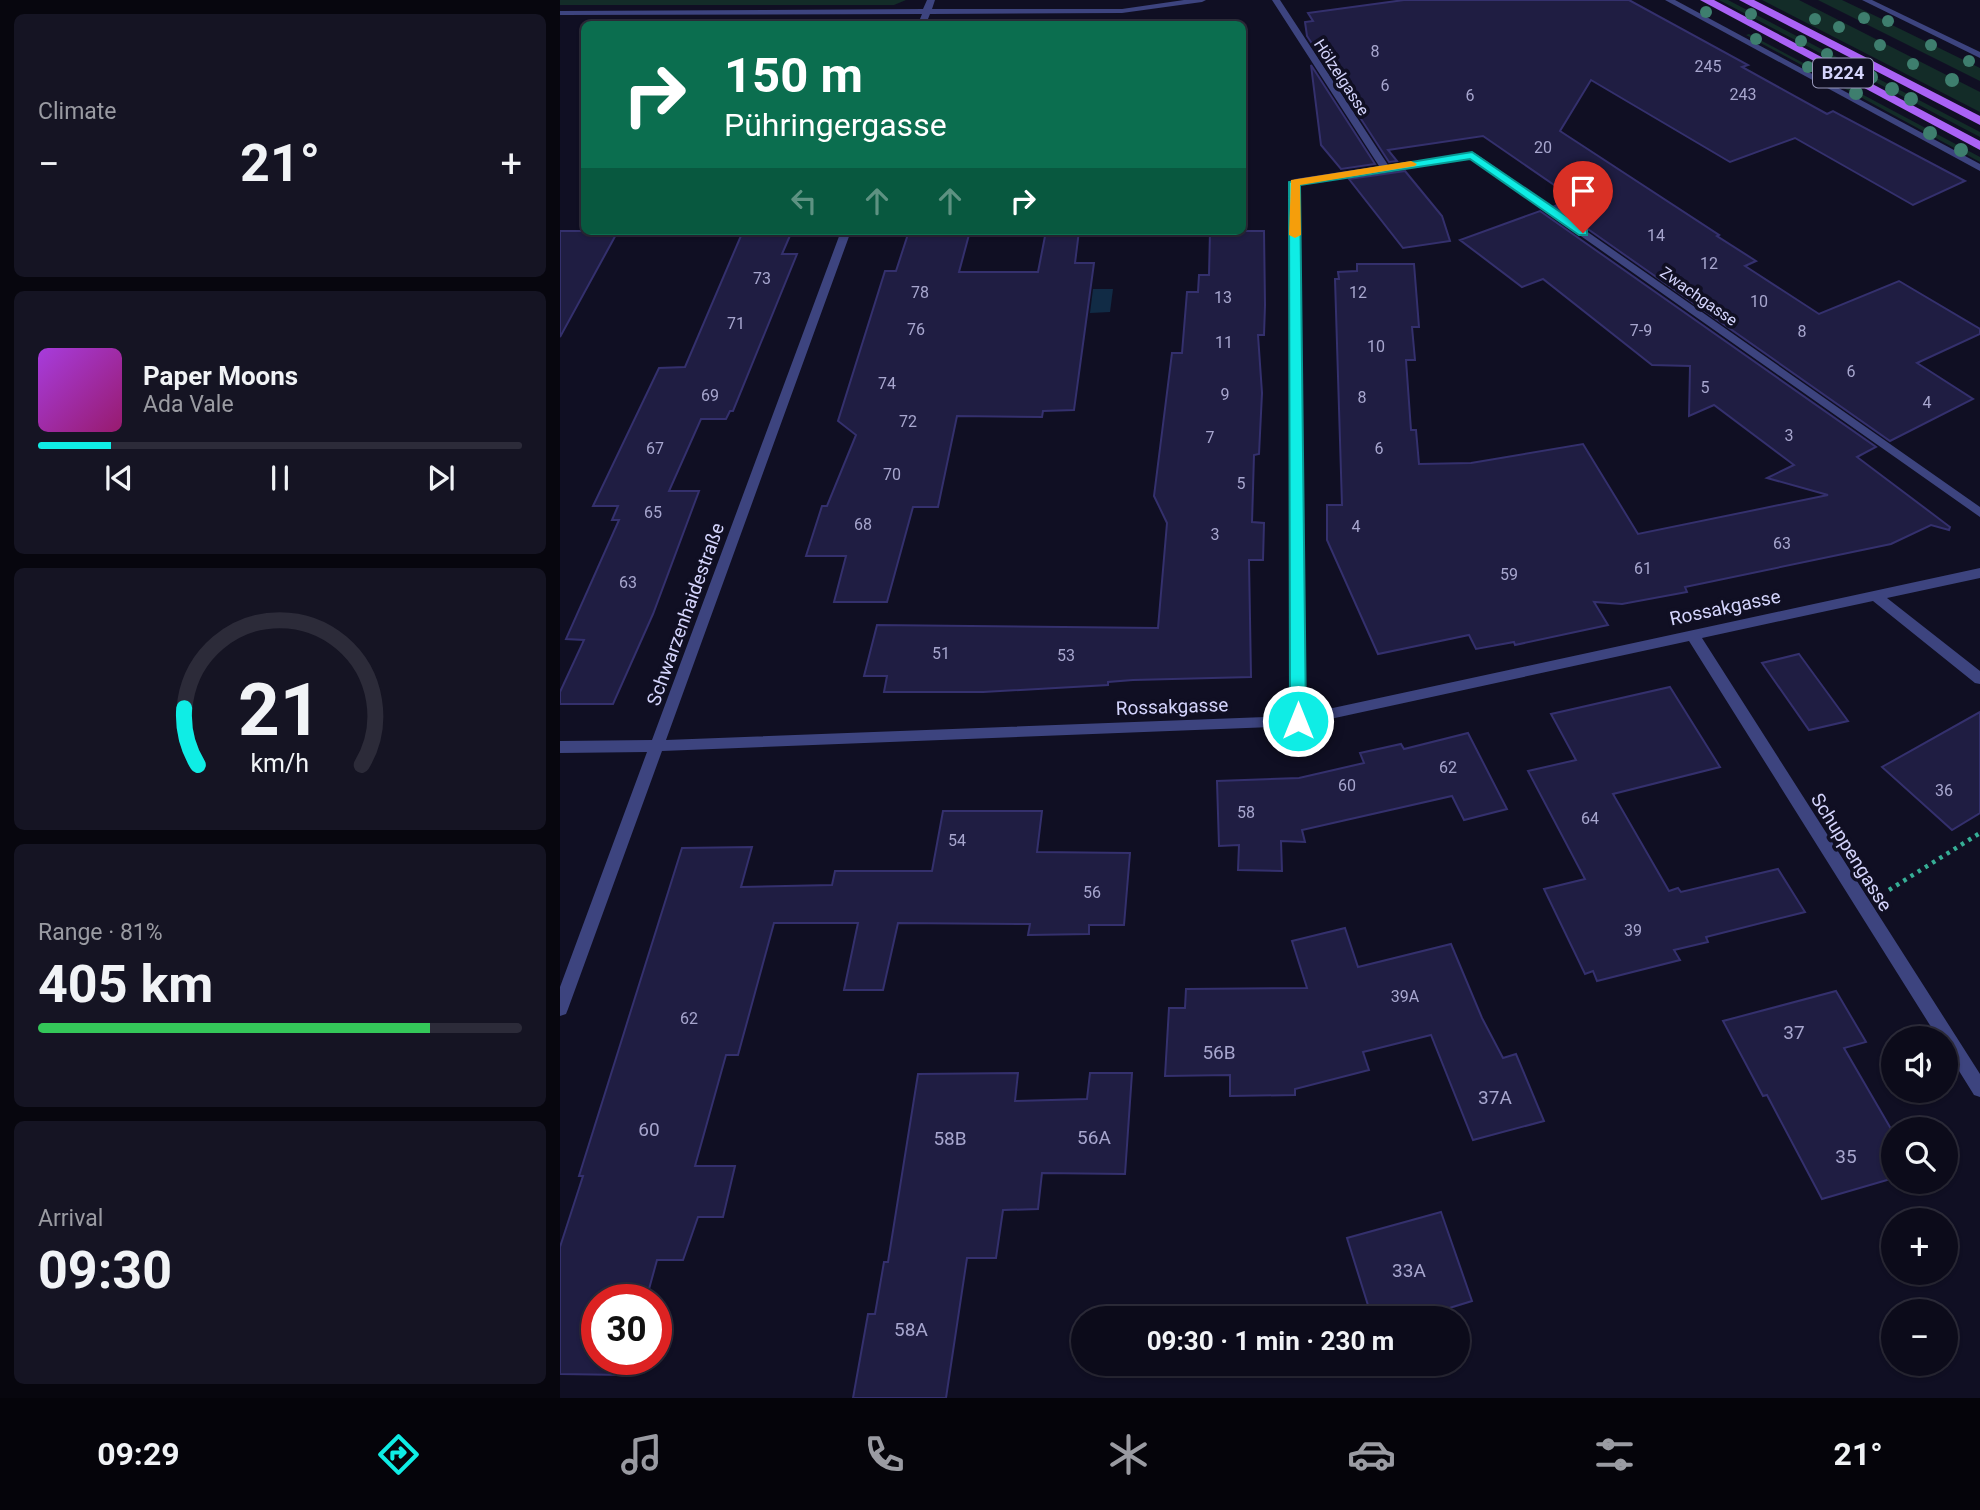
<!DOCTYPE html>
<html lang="en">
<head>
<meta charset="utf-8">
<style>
	body { margin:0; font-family:Roboto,sans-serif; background:#151423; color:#f1f3f6; height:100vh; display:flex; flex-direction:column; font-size:26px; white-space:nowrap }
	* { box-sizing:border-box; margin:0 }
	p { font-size:23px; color:#9a9ba2 }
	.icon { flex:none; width:38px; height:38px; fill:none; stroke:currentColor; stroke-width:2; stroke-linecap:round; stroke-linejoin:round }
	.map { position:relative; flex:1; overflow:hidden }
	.panel { display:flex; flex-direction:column; gap:14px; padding:14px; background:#07060e; width:560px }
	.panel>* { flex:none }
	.hud { position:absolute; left:21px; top:21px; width:665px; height:214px; border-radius:10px; box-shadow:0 2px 5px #0004,0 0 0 2px #2c2b39; background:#0b6e4f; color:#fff; overflow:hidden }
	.controls { position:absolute; left:1321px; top:1026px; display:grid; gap:14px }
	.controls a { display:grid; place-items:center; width:77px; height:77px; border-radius:50%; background:#0c0b1a; box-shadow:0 2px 5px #0004,0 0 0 2px #2c2b39; font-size:35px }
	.speed { position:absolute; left:21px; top:1284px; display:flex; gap:14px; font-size:35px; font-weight:700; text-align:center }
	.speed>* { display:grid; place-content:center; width:91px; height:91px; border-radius:50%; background:#0c0b1a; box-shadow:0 2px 5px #0004,0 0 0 2px #2c2b39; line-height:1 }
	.speed .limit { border:10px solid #d22; background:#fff; color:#111 }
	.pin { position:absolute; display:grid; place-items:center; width:60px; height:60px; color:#fff; margin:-72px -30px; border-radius:50% 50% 50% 0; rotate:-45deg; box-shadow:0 0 7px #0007 }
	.pin .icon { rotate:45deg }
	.me { position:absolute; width:77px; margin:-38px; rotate:0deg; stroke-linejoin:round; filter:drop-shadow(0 0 5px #0008) }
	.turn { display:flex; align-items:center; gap:24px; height:147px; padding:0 28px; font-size:32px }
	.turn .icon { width:91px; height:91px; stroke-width:2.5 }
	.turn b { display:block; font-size:49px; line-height:60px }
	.lanes { display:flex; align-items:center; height:66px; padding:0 28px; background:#0003; justify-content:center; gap:35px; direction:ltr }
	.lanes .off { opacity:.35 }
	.big { font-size:52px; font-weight:700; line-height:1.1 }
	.panel .tile { flex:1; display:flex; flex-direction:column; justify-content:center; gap:10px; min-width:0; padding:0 24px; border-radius:10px; background:#151423 }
	.panel .dial { align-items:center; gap:0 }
	.dial svg { height:182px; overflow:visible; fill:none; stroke:#2c2b39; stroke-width:7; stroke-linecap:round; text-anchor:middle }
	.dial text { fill:#f1f3f6; stroke:none }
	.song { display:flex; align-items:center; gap:21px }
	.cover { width:84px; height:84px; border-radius:10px; background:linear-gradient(135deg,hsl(280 70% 55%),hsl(320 70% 35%)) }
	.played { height:7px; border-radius:4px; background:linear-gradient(90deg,#0fede5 15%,#2c2b39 15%) }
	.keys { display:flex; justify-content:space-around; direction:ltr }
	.heat { display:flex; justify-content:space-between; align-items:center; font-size:38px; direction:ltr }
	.charge { height:10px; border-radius:5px; background:linear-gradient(90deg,#34c759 81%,#2c2b39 0) }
	.trip { position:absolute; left:511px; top:1306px; width:399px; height:70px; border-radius:35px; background:#0c0b1a; box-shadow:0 2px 5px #0004,0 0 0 2px #2c2b39; font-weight:700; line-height:70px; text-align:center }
	.menu { display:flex; height:112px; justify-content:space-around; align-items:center; background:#05040a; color:#9a9ba2 }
	.menu .icon { width:49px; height:49px }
	.menu .current { color:#0fede5 }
	.menu b { font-size:32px; color:#f1f3f6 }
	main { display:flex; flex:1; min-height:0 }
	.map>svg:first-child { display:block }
	.green { fill:#132c28 }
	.water { fill:#112b45 }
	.building { fill:#1f1d42; stroke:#34306d; stroke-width:2 }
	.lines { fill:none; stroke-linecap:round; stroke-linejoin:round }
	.path { stroke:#36ae96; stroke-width:4.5; stroke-dasharray:3.5 5; stroke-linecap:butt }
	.minor { fill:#3d447f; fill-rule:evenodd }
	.primary { fill:#aa62f5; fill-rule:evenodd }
	.tree { fill:#3e7e6e }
	.route { fill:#0fede5; stroke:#0a9a95; stroke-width:2 }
	.slow { fill:#f59e0b }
	.labels { text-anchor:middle; stroke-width:7; stroke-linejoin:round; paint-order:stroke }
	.number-label { font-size:16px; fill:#a7a6ce }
	.far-street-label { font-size:16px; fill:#d4d4fc; stroke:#100f23 }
	.shield { fill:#100f23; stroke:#99b; stroke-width:2 }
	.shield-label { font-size:18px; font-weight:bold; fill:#d4d4fc }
	.street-label { font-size:19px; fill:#d4d4fc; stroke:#100f23 }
	.near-number-label { font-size:19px; fill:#a7a6ce }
</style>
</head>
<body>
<main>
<section class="panel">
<div class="tile"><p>Climate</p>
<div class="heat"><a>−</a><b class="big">21°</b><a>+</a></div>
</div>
<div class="tile">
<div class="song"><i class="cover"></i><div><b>Paper Moons</b><p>Ada Vale</p></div></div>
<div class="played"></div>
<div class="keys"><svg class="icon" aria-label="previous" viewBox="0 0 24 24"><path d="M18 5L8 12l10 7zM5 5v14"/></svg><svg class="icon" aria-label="pause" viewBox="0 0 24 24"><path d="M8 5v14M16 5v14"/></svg><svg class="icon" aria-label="next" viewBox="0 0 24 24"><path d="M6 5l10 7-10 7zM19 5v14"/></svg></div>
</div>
<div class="tile dial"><svg viewBox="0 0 100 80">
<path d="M14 69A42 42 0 1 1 86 69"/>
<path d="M14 69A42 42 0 0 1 8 44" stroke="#0fede5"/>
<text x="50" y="56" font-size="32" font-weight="700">21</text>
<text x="50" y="72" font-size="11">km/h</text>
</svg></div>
<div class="tile"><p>Range · 81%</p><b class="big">405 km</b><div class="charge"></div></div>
<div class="tile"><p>Arrival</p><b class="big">09:30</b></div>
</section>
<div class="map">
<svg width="1420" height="1398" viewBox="0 0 1420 1398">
	<rect width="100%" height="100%" fill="#100f23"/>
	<g class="green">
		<polygon points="0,0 346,0 334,5 0,5"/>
		<polygon points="1159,0 1168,0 1420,132 1420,137"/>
		<polygon points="1202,0 1239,0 1420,92 1420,112"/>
		<polygon points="1258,0 1282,0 1324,20 1335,21 1330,24 1420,68 1420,81"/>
		<polygon points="1189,34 1420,157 1420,162 1186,35"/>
	</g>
	<polygon class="water" points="533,289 553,289 550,312 530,313"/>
	<g class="building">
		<polygon points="844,0 1069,0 1188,65 1182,67 1267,114 1273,111 1405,181 1353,205 1235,138 1170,162 1031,80 1000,131 1159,235 1157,236 1196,261 1185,266 1259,314 1339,281 1420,329 1420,334 1357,363 1413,399 1330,441 995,206 1013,198 923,136 828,150 837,161 829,162 747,36 745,22 753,21 748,13"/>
		<polygon points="751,65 815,164 781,169 761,145"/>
		<polygon points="845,171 882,216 890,241 843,248 789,179"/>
		<polygon points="980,211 1316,447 1297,457 1390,527 1389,530 1371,525 1331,544 1125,587 1127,592 1062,604 1034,602 1048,625 955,645 954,642 916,649 909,635 818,654 767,540 767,505 782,505 775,279 779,279 778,272 797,271 797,264 854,264 859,327 852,327 855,360 846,360 851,430 856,430 859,464 911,463 1023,444 1078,534 1268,495 1207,478 1234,465 1154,405 1129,416 1130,366 1092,365 983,279 962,287 900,240"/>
		<polygon points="0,231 58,231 0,337"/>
		<polygon points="183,231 232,231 222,254 237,254 173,411 170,411 166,419 141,419 109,491 139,491 93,614 53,704 0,704 0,692 24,640 6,639 59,520 52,520 58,506 33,506 99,368 125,367"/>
		<polygon points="349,231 410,231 399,272 478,272 486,231 519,231 515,263 534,263 514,410 483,411 482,417 397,416 378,507 353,507 327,602 274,602 286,556 246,556 262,506 267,506 296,435 278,421 325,271 336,271"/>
		<polygon points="650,231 704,231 705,305 704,335 698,335 702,393 699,454 694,455 692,522 704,523 703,560 689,560 691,677 573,680 548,682 548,685 423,692 324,692 327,676 304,676 317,625 598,628 607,523 594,496 612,353 622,353 627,292 638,292 639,275 649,275"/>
		<polygon points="1239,654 1288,721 1249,730 1202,663"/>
		<polygon points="1110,687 1160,767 1053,794 1109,891 1118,888 1121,892 1218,869 1245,912 1146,937 1148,942 1114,950 1120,960 1037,981 1033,971 1025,974 984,889 1025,879 968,771 1016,760 991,714"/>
		<polygon points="1420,712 1420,813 1392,830 1322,767"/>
		<polygon points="908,733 947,809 904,820 892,796 742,830 745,842 721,841 722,871 678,870 679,845 659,846 657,781 739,778 804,763 800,753 841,744 844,749"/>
		<polygon points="383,811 482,811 477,852 570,853 564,925 529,925 529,934 468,935 470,924 338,923 323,990 284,990 298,923 214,923 178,1055 166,1055 135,1166 175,1166 163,1217 138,1217 123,1260 97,1260 86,1300 37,1300 37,1360 70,1360 65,1375 0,1374 0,1247 23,1176 19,1176 122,848 192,847 181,887 272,885 275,871 372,871"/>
		<polygon points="785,928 798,967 891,944 922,1018 943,1058 956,1054 984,1121 913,1140 871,1035 803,1052 809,1070 735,1089 735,1095 670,1096 670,1075 605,1076 609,1008 625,1008 626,989 747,988 732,941"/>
		<polygon points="1276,991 1306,1042 1284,1048 1334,1134 1334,1178 1262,1199 1207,1095 1203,1096 1163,1021"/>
		<polygon points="458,1073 455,1101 527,1099 530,1073 572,1073 565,1174 482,1173 478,1209 443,1210 436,1258 407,1258 386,1398 293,1398 308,1314 315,1314 324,1262 328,1262 358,1074"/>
		<polygon points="881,1212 912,1301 857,1318 812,1318 787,1238"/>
	</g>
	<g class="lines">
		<polyline class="path" points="1329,890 1420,833"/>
		<g class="minor">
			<polygon points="367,0 375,0 372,9 562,9 624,0 646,0 642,2 562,13 370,14 366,24 358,24 362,14 0,15 0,11 363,9"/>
			<polygon points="712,0 720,0 828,165 915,153 1420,507 1420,517 910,158 740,184 745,714 1420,568 1420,578 1327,598 1420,671 1420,684 1415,683 1313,601 1142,638 1420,1074 1420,1097 1414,1095 1386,1050 1386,1038 1378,1038 1129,641 738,726 102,751 8,1009 6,1014 0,1016 0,987 87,752 0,753 0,741 92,740 281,231 291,231 106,740 731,716 730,182 735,179 819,166"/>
			<polygon points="1105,0 1115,0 1420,164 1420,171"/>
			<polygon points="1302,0 1312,0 1420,52 1420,58"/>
		</g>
		<g class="primary">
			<polygon points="1140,0 1154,0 1420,141 1420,150"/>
			<polygon points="1179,0 1194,0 1420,116 1420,125"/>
		</g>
	</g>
	<g class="tree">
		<circle cx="1146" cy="12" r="6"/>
		<circle cx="1191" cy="14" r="6"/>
		<circle cx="1304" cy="18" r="6"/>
		<circle cx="1255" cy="19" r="6"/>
		<circle cx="1328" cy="21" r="6"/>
		<circle cx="1279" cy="27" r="6"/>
		<circle cx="1196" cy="39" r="6"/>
		<circle cx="1241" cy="41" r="6"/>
		<circle cx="1320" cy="45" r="6"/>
		<circle cx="1371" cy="45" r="6"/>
		<circle cx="1267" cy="54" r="6"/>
		<circle cx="1409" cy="61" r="6"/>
		<circle cx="1353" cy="64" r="6"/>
		<circle cx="1290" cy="66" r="6"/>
		<circle cx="1248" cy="67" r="6"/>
		<circle cx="1311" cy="77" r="7"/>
		<circle cx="1392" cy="80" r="7"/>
		<circle cx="1332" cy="89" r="7"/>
		<circle cx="1296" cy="93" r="7"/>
		<circle cx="1351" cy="99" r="7"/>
		<circle cx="1370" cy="133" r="7"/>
		<circle cx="1401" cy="150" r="7"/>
	</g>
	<polygon class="route" points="912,152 1027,230 1027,235 1019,235 910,159 740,185 746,721 738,727 730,721 729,182"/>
	<polygon class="slow" points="851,161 857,164 855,166 740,185 741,235 735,238 729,235 731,180"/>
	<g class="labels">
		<g class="number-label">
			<text x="815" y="57">8</text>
			<text x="1148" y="72">245</text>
			<text x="825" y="91">6</text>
			<text x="1183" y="100">243</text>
			<text x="910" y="101">6</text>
			<text x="983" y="153">20</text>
			<text x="1096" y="241">14</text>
			<text x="1149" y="269">12</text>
			<text x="202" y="284">73</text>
			<text x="360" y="298">78</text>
			<text x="798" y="298">12</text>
			<text x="663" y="303">13</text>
			<text x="1199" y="307">10</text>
			<text x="176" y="329">71</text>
			<text x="356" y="335">76</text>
			<text x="1081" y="336">7-9</text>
			<text x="1242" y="337">8</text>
			<text x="664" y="348">11</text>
			<text x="816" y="352">10</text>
			<text x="1291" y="377">6</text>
			<text x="327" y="389">74</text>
			<text x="1145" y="393">5</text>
			<text x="665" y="400">9</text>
			<text x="150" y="401">69</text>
			<text x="802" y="403">8</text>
			<text x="1367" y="408">4</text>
			<text x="348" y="427">72</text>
			<text x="1229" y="441">3</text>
			<text x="650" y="443">7</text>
			<text x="95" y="454">67</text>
			<text x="819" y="454">6</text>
			<text x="332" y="480">70</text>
			<text x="681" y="489">5</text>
			<text x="93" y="518">65</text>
			<text x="303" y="530">68</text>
			<text x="796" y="532">4</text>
			<text x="655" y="540">3</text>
			<text x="1222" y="549">63</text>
			<text x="1083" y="574">61</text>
			<text x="949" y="580">59</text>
			<text x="68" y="588">63</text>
			<text x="381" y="659">51</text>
			<text x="506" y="661">53</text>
			<text x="888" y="773">62</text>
			<text x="787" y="791">60</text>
			<text x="1384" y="796">36</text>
			<text x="686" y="818">58</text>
			<text x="1030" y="824">64</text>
			<text x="397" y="846">54</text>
			<text x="532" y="898">56</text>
			<text x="1073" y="936">39</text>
			<text x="845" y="1002">39A</text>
			<text x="129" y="1024">62</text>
		</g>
		<g class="far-street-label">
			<text transform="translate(782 77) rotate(57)" y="6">Hölzelgasse</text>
			<text transform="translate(1139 296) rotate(35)" y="6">Zwachgasse</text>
		</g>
		<rect class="shield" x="1253" y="58.5" width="60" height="29" rx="5"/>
		<g class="shield-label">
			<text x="1283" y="79">B224</text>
		</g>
		<g class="street-label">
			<text transform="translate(1165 607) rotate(-12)" y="7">Rossakgasse</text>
			<text transform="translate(125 614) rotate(-70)" y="7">Schwarzenhaidestraße</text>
			<text transform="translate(612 706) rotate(-2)" y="7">Rossakgasse</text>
			<text transform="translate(1292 852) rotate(58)" y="7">Schuppengasse</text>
		</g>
		<g class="near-number-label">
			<text x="1234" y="1039">37</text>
			<text x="659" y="1059">56B</text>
			<text x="935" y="1104">37A</text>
			<text x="89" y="1136">60</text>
			<text x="534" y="1144">56A</text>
			<text x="390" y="1145">58B</text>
			<text x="1286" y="1163">35</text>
			<text x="849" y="1277">33A</text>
			<text x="351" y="1336">58A</text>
		</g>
	</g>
</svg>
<div class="controls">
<a><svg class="icon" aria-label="sound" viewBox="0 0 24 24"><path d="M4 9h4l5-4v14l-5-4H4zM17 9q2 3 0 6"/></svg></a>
<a><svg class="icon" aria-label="search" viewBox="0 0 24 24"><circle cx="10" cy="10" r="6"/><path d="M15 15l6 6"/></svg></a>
<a>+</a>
<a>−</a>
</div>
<div class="speed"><div class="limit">30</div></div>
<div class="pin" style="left:1023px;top:233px;background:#d93025"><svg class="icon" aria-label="arrive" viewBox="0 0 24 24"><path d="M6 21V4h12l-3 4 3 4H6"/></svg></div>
<svg class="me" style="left:738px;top:721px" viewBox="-20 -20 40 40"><circle r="17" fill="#0fede5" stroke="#fff" stroke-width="3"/><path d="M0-11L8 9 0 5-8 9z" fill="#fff"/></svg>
<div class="trip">09:30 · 1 min · 230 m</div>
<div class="hud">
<div class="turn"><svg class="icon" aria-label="right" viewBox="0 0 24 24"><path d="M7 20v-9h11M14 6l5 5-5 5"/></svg><div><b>150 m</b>Pühringergasse</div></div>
<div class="lanes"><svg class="icon off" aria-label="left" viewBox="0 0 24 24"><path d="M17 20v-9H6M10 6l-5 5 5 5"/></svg><svg class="icon off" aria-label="ahead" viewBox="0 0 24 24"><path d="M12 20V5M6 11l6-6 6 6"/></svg><svg class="icon off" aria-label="ahead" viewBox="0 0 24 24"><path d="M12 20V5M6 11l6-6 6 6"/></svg><svg class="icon" aria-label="right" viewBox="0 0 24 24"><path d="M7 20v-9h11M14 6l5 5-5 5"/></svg></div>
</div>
</div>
</main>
<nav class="menu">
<b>09:29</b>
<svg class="icon current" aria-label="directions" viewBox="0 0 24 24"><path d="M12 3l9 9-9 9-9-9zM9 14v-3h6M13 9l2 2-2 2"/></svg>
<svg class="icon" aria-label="music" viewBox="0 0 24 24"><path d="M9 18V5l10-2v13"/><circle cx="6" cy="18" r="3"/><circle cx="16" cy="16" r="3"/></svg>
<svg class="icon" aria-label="phone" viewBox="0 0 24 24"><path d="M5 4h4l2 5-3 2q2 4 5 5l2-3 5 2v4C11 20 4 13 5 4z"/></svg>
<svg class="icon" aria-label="climate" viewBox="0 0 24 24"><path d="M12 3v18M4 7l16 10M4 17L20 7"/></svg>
<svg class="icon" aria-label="car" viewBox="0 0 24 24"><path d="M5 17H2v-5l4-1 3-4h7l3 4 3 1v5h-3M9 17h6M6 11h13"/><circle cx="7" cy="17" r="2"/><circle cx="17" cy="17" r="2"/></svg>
<svg class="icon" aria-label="filters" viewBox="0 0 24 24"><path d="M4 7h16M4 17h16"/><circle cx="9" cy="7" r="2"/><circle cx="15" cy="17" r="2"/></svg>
<b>21°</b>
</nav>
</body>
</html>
